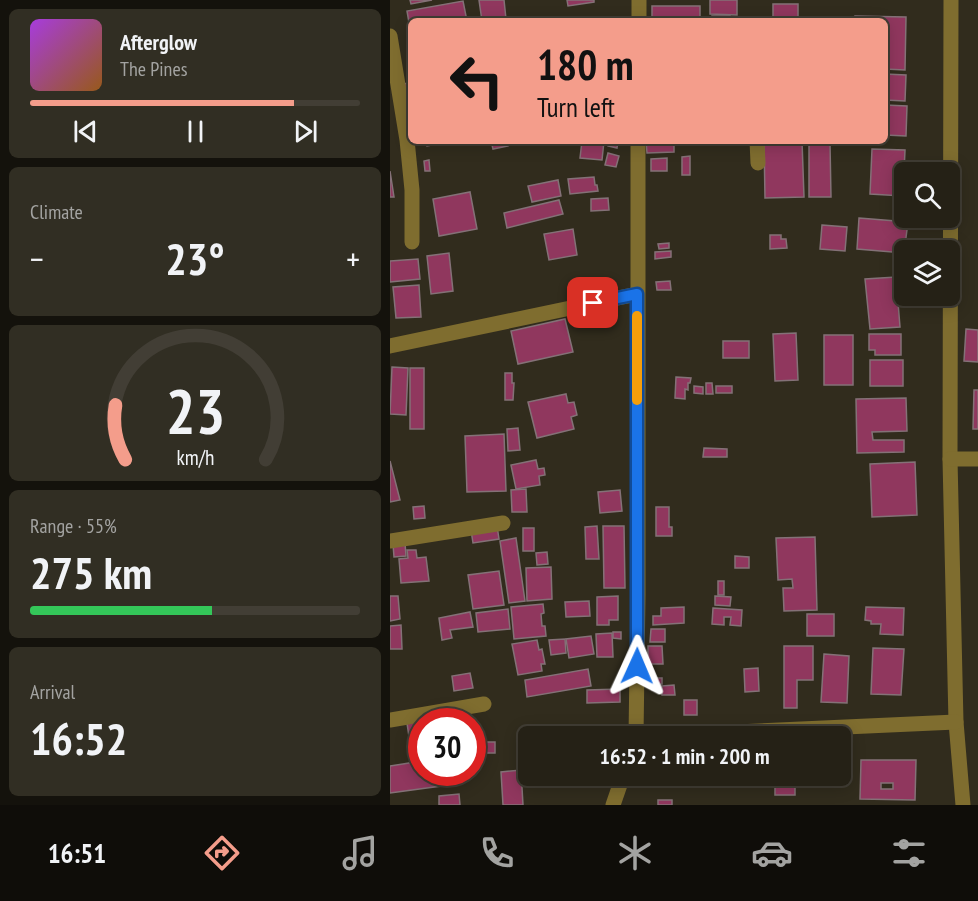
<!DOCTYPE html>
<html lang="en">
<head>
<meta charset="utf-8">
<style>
	body { margin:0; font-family:"PT Sans Narrow",sans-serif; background:#312e23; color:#f1f3f6; height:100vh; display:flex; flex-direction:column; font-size:22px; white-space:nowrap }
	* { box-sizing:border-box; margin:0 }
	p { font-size:20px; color:#a3a3a1 }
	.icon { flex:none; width:33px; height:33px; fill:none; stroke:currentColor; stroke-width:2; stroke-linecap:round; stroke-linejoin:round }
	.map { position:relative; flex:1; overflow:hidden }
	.details { display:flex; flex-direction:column; gap:9px; padding:9px; background:#14120c; width:390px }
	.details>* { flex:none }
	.top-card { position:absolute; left:18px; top:18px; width:480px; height:126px; border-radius:9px; box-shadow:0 3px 15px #0003,0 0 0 2px #423e35; background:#f49d8b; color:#111; overflow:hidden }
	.controls { position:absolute; left:504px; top:162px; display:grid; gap:12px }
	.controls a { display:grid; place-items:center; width:66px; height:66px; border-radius:9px; background:#252116; box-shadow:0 3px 15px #0003,0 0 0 2px #423e35; font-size:30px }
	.speed { position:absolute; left:18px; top:708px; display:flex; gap:12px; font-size:30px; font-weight:700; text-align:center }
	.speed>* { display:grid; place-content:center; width:78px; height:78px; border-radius:50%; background:#252116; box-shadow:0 3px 15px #0003,0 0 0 2px #423e35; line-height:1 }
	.speed .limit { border:9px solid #d22; background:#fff; color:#111 }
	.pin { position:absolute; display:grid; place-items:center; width:51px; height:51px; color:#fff; margin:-26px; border-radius:12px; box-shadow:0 3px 9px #0006 }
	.me { position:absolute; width:66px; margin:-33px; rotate:1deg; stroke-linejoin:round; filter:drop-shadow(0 0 4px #0008) }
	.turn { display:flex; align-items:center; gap:21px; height:126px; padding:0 30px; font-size:27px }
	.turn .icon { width:78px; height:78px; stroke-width:2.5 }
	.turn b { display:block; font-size:42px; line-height:51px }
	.big { font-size:45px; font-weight:600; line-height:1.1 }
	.details .widget { flex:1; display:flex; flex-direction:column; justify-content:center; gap:9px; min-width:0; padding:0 21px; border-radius:9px; background:#312e23 }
	.details .dial { align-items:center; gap:0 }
	.dial svg { height:156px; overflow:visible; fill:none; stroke:#423e35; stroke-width:7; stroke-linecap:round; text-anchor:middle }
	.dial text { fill:#f1f3f6; stroke:none }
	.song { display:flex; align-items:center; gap:18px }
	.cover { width:72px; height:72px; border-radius:9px; background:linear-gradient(135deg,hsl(280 70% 55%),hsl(30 70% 35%)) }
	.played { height:6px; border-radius:3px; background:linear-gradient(90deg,#f49d8b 80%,#423e35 80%) }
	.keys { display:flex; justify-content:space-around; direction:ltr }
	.heat { display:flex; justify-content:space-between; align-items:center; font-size:33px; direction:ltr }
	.charge { height:9px; border-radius:4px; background:linear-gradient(90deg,#34c759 55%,#423e35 0) }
	.trip { position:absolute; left:128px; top:726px; width:333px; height:60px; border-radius:9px; background:#252116; box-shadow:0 3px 15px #0003,0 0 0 2px #423e35; font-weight:600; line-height:60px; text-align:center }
	.tab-bar { display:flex; height:96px; justify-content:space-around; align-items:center; background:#0f0d09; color:#a3a3a1 }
	.tab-bar .icon { width:42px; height:42px }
	.tab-bar .selected { color:#f49d8b }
	.tab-bar b { font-size:27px; color:#f1f3f6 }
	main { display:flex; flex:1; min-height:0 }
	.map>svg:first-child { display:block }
	.building { fill:#90375e; stroke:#847177; stroke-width:1.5; fill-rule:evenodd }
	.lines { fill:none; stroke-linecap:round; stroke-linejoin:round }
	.minor { stroke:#7f6d2f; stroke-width:15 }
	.route-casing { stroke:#114b97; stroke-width:15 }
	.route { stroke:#1a73e8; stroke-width:10 }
	.slow { stroke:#f59e0b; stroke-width:10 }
</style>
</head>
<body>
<main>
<section class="details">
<div class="widget">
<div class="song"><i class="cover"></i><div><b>Afterglow</b><p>The Pines</p></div></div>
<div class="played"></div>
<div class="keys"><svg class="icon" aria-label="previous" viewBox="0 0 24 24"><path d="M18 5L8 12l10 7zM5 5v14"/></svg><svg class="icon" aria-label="pause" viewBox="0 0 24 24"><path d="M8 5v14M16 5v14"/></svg><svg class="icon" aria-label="next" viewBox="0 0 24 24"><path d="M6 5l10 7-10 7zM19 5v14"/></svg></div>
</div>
<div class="widget"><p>Climate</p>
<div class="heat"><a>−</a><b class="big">23°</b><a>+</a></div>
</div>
<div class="widget dial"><svg viewBox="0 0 100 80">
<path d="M14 69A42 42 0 1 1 86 69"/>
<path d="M14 69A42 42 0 0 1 9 41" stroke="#f49d8b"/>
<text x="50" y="56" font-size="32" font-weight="700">23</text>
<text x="50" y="72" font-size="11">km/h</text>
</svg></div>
<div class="widget"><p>Range · 55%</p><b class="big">275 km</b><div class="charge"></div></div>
<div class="widget"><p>Arrival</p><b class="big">16:52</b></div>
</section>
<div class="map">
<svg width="588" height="805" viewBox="0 0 588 805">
	<rect width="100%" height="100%" fill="#312c1d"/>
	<g class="building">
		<polygon points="20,0 42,0 21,4"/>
		<polygon points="89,0 114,0 116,19 92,21"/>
		<polygon points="177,0 204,0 204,2 178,6"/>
		<polygon points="320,0 347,0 347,15 320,14"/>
		<polygon points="73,1 77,21 21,21 21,34 17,11"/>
		<rect x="383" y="4" width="25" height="17"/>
		<polygon points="262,6 310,6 310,17 262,18"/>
		<rect x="322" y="16" width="18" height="5"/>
		<polygon points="465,16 516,17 515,70 495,69 495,21 465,21"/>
		<polygon points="495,74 516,75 515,101 495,100"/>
		<polygon points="21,82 21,109 19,109 14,84"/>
		<polygon points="495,105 517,106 516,136 495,135"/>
		<polygon points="36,141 64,141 37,146"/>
		<polygon points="101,141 117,141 118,146 103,149"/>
		<polygon points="192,141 214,141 212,160 190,158"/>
		<polygon points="219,141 228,141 227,148 218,146"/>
		<polygon points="256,141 277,141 277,145 284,144 284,152 257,153"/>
		<polygon points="374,141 412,141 414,197 375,198"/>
		<polygon points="419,143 440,143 441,197 419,197"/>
		<polygon points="482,149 515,150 513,196 480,194"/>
		<polygon points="218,153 229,156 226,167 215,165"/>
		<polygon points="300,156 300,175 292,175 292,157"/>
		<polygon points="277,158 277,171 261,171 261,159"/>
		<polygon points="39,160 40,171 35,171 34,161"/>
		<polygon points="0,171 4,197 0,197"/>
		<polygon points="204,177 205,185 207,185 208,191 180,194 178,179"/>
		<polygon points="168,180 171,196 142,202 138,186"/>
		<polygon points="80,192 87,229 49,236 43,199"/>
		<polygon points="218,198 219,210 201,211 201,199"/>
		<polygon points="169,200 173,214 117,228 114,213"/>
		<polygon points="469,218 518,222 514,253 467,249"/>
		<polygon points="432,225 457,227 455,251 430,249"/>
		<polygon points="183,229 187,255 159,260 154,234"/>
		<polygon points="380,235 391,235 391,239 396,239 397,248 380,249"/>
		<polygon points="279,243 279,248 269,249 268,244"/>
		<polygon points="281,251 281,257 265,259 265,252"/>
		<polygon points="59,253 63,291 41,294 37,256"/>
		<polygon points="28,259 30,279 0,282 0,261"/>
		<polygon points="506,277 510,327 480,329 475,279"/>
		<polygon points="280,281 281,290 267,290 266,282"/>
		<polygon points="29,285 31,317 6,318 3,287"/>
		<polygon points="175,319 183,352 128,364 121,331"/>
		<polygon points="576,329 588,330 588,362 574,361"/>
		<polygon points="406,333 408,380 385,381 383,334"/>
		<polygon points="479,334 511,334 511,355 485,355 485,350 479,350"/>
		<rect x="434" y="335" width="29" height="50"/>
		<rect x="333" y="341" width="26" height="17"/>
		<rect x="480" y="360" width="33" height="26"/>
		<polygon points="2,367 18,368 16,415 0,414"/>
		<rect x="20" y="368" width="14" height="61"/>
		<polygon points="115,373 122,373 122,383 124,383 123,400 115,400"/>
		<polygon points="286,377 301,378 300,383 298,383 298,390 295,389 295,399 285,398"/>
		<polygon points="316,383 322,383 323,394 316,394"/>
		<polygon points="304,386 313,387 313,394 304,393"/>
		<rect x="326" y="386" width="16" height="7"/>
		<polygon points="584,390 588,390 588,429 583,429"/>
		<polygon points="176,394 178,403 184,402 187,415 181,417 184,429 147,438 138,402"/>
		<polygon points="516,398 517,431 482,432 483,440 514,440 514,452 467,453 466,399"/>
		<polygon points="128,428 130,450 118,451 117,429"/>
		<polygon points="114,434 116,491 77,492 75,436"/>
		<polygon points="314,448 337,449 337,457 313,457"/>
		<polygon points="146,460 148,469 154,468 155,475 149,476 150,485 126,489 121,465"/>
		<polygon points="0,461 10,500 0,502"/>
		<polygon points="525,462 527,515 482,517 480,464"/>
		<polygon points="136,489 137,512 122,512 121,490"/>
		<polygon points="230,490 232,511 210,513 208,492"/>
		<polygon points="34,506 35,518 24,519 23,507"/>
		<polygon points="266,507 279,507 279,527 282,527 282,536 266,536"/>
		<polygon points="107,526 109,539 83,543 81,530"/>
		<polygon points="207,526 209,559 196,559 195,527"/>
		<polygon points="213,526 234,526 235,588 214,588"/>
		<rect x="133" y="528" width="11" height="23"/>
		<polygon points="425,537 427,610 394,611 393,588 403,588 402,579 388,580 386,538"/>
		<polygon points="126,538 135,601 119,603 110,541"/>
		<polygon points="15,543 16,556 4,557 3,544"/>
		<polygon points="17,550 26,550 27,558 36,557 39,581 11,583 9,559 18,558"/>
		<polygon points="157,552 158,564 147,565 146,553"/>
		<polygon points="345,556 359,557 359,568 345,568"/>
		<polygon points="161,567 162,599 137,601 136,568"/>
		<polygon points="109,571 114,605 83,609 78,575"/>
		<rect x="328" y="581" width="6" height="14"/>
		<polygon points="0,596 8,596 10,619 0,621"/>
		<polygon points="228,596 228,620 219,620 219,625 207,625 207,597"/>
		<polygon points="325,596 341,597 340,606 325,605"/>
		<polygon points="199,601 200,616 176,617 175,602"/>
		<polygon points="153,604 154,613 151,614 152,626 155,626 156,636 124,639 121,607"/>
		<polygon points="294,607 294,623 263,625 263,616 271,616 271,608"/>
		<polygon points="476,607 514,608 513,635 490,634 491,624 481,624 481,621 475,620"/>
		<polygon points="323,608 352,610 351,626 340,625 341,617 334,617 334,625 322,624"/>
		<polygon points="118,609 120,629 88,632 86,613"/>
		<polygon points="80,612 83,627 60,630 62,638 52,640 49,618"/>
		<rect x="417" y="614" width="27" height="22"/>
		<polygon points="11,625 12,649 0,649 0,626"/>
		<polygon points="261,629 275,629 275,642 260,642"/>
		<polygon points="223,632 231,632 231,639 223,638"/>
		<polygon points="222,633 223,657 207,657 206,634"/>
		<polygon points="201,636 204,654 179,658 176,639"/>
		<polygon points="175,639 176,653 161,655 159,640"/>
		<polygon points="147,640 149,650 152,649 155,664 151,664 152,671 128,675 122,644"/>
		<polygon points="258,646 272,646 273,664 258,664"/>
		<polygon points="394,646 423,646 423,680 407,680 407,708 394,708"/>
		<polygon points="483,648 514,649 511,695 481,694"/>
		<polygon points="434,654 459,656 457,703 431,702"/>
		<polygon points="368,668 369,691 355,692 354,669"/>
		<polygon points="198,669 201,686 137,697 135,680"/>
		<polygon points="80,673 83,688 64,691 62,676"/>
		<rect x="262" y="678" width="10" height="6"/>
		<polygon points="262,685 271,685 271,691 262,690"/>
		<polygon points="284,685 285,695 272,695 272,686"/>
		<polygon points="230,689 230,702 197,703 197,690"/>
		<rect x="294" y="700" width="13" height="15"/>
		<polygon points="71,716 71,722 62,722 62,717"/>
		<polygon points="48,718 48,722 32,722 32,748 21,750 17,723"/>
		<polygon points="145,732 145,736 138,736 138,750 135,750 133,733"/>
		<polygon points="90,737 91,752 82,753 82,738"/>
		<rect x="95" y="742" width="10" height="11"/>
		<path d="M471,760H526L525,800L470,799ZM491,783H503V789H491Z"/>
		<polygon points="32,761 32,772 64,772 66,784 0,793 0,766"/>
		<polygon points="131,770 133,805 113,805 111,772"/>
		<polygon points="265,776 278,776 278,780 265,781"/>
		<rect x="385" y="776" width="20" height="19"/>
		<polygon points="69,794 70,805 49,805 49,796"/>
		<rect x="268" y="800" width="14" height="5"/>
	</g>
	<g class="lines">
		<g class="minor">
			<polyline points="561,0 560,459 566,722 573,805"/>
			<polyline points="249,21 249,0"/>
			<polyline points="0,36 17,140 22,190 22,242"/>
			<polyline points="367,141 368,163"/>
			<polyline points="0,346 247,294"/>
			<polyline points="560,459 588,459"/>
			<polyline points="0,541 113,523"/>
			<polyline points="0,720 94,704"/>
			<polyline points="246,736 248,595 248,141"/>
			<polyline points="259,736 566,722"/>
			<polyline points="223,805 233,776"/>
		</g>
	</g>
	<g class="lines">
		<defs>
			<polyline id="route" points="203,303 247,294 247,666"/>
		</defs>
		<use href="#route" class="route-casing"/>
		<use href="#route" class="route"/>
		<polyline class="slow" points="247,316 247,400"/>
	</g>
</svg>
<div class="controls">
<a><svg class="icon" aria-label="search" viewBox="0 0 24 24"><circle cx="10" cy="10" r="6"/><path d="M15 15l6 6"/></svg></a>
<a><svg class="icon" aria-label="layers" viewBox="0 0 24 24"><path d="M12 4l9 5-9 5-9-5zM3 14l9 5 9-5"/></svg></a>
</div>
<div class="speed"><div class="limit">30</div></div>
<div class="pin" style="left:203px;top:303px;background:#d93025"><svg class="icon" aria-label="arrive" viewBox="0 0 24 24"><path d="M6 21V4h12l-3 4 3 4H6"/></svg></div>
<svg class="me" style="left:247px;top:666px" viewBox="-20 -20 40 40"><path d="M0-17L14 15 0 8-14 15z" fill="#1a73e8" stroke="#fff" stroke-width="4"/></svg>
<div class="trip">16:52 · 1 min · 200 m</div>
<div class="top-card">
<div class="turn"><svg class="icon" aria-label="left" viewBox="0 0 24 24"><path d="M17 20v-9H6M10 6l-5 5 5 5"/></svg><div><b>180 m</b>Turn left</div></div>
</div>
</div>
</main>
<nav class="tab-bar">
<b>16:51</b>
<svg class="icon selected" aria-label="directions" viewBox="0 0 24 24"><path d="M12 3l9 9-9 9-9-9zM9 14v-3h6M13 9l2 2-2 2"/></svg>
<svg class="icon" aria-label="music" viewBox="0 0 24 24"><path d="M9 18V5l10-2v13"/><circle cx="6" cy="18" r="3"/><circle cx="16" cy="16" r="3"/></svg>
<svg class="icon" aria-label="phone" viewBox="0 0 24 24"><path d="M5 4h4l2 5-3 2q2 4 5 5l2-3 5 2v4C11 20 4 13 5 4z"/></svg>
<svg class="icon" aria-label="climate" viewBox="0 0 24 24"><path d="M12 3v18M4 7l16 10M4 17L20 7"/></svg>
<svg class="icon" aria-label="car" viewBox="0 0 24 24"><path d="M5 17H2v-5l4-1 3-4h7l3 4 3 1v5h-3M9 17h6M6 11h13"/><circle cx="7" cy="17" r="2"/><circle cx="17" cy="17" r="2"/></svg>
<svg class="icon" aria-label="filters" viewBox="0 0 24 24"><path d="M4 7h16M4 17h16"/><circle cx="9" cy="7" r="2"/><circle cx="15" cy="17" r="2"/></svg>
</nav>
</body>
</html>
